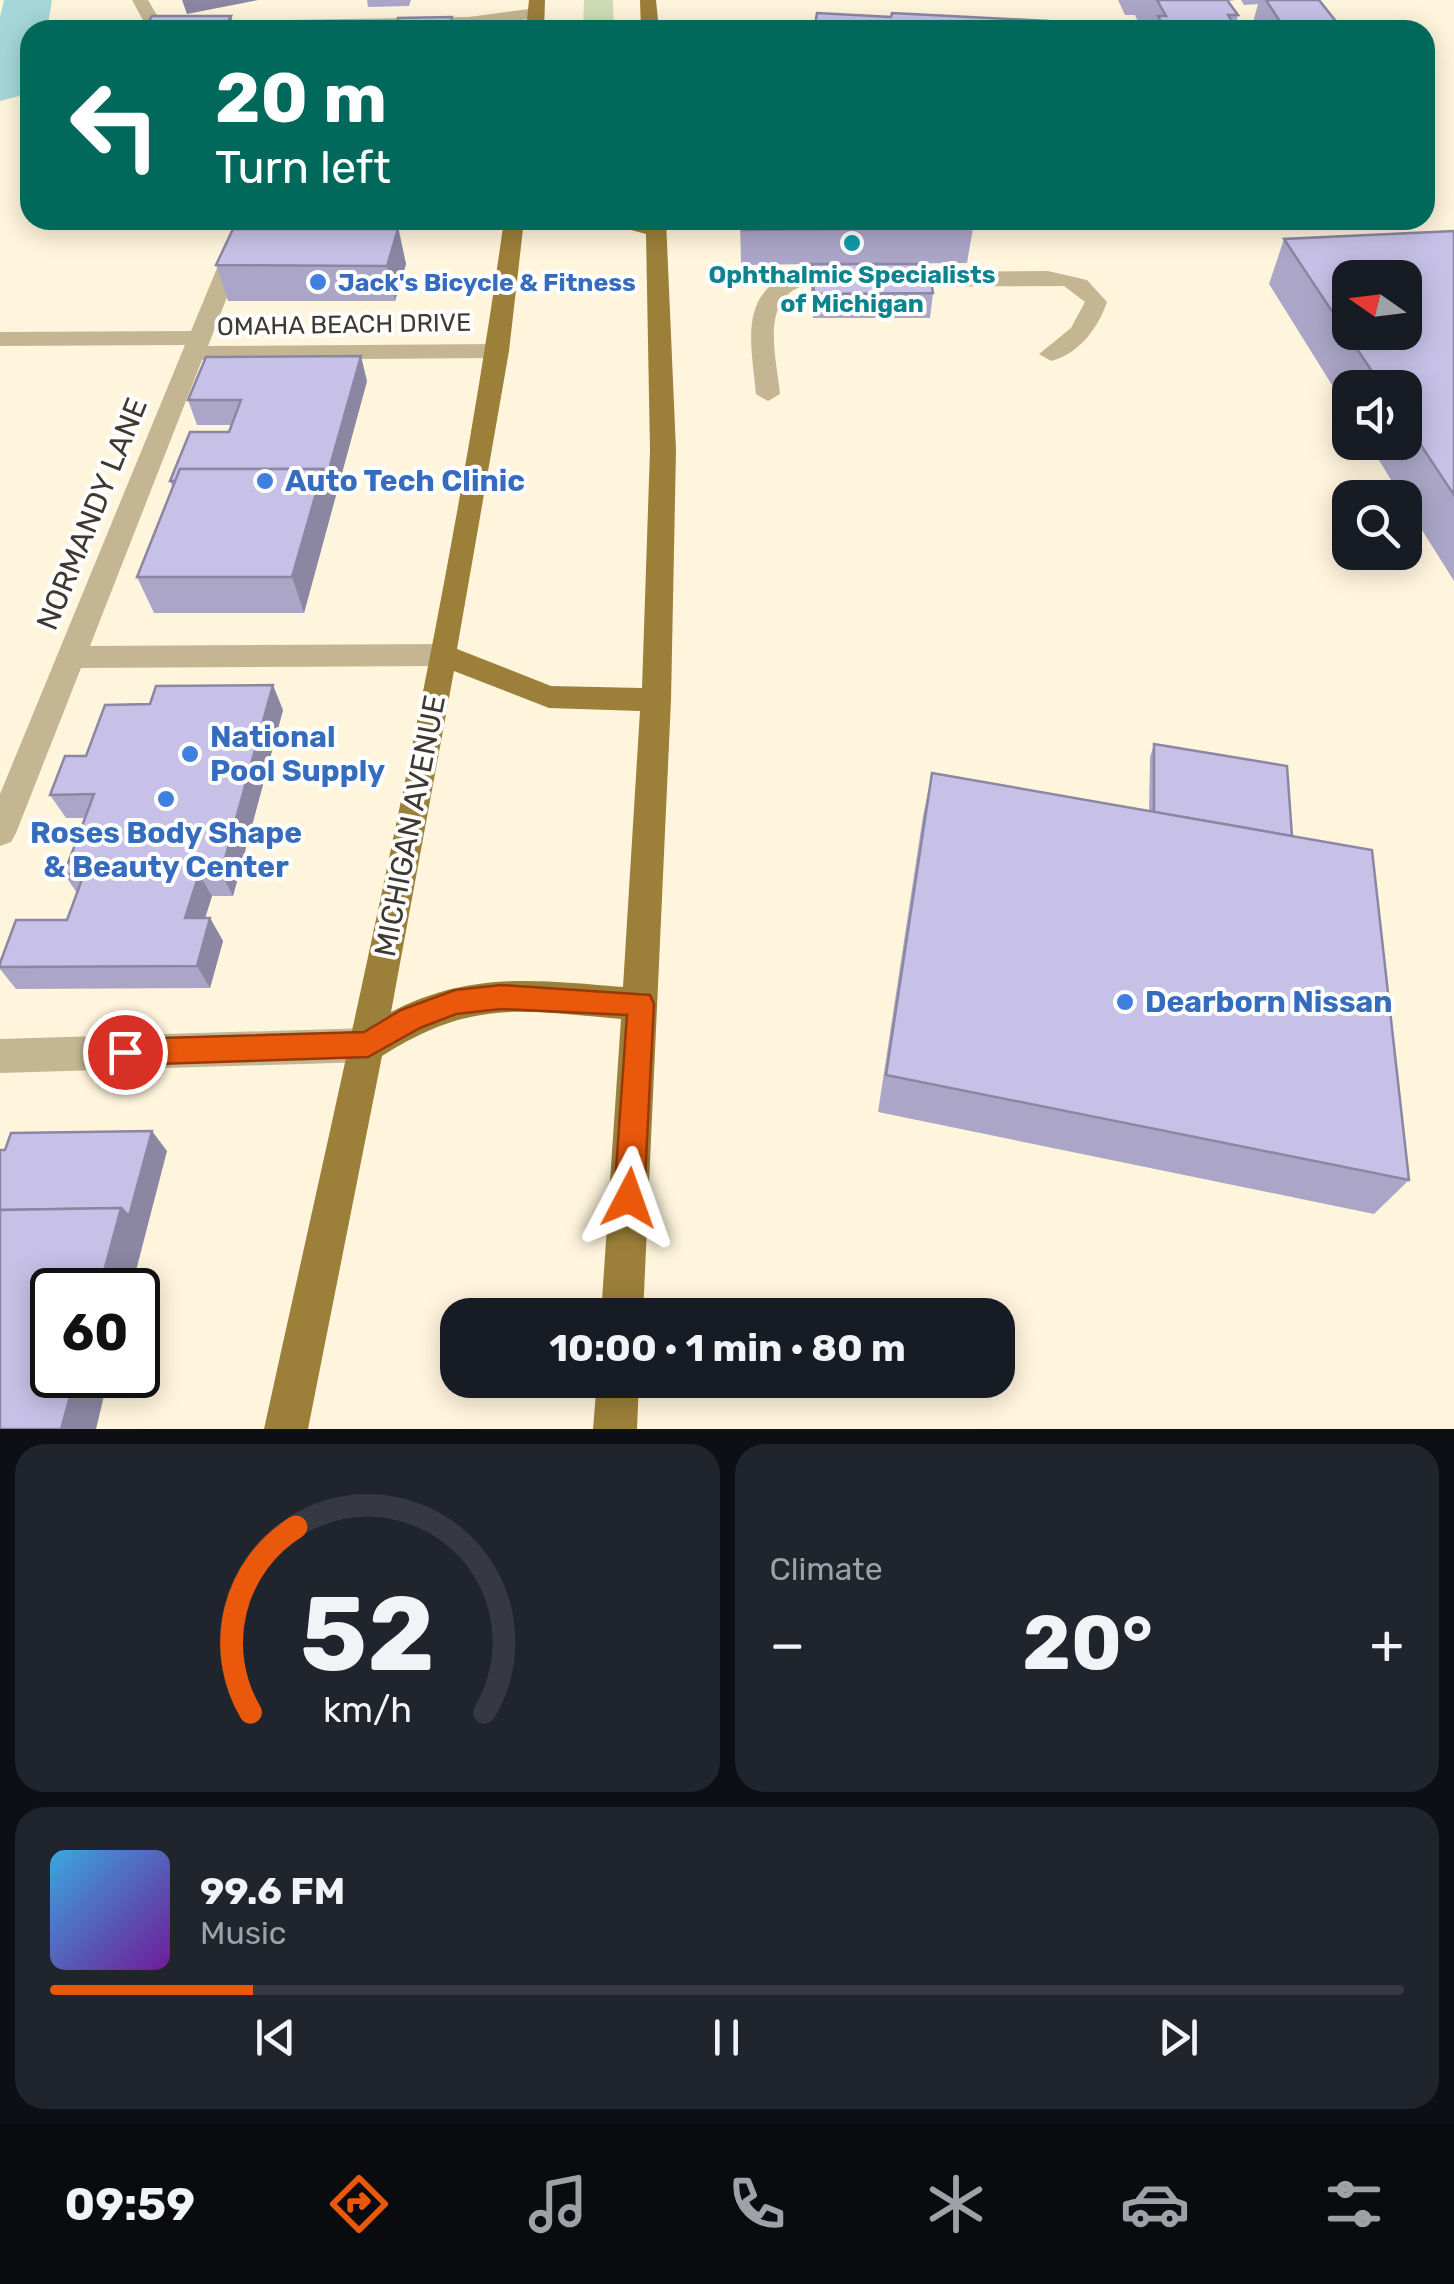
<!DOCTYPE html>
<html lang="en">
<head>
<meta charset="utf-8">
<style>
	body { margin:0; font-family:Rubik,sans-serif; background:#20242c; color:#f1f3f6; height:100vh; display:flex; flex-direction:column; font-size:38px; white-space:nowrap }
	* { box-sizing:border-box; margin:0 }
	p { font-size:32px; color:#9ea1a6 }
	.icon { flex:none; width:55px; height:55px; fill:none; stroke:currentColor; stroke-width:2; stroke-linecap:round; stroke-linejoin:round }
	.map { position:relative; height:1429px; overflow:hidden }
	.drawer { display:flex; flex-direction:column; gap:15px; padding:15px; background:#0d0f14; flex:1 }
	.drawer>* { flex:none }
	.hud { position:absolute; left:20px; top:20px; width:1415px; height:210px; border-radius:30px; box-shadow:0 5px 25px #0003; background:#00695c; color:#fff; overflow:hidden }
	.needle { width:65px; rotate:284deg }
	.buttons { position:absolute; left:1332px; top:260px; display:grid; gap:20px }
	.buttons a { display:grid; place-items:center; width:90px; height:90px; border-radius:20px; background:#171b24; box-shadow:0 5px 25px #0003; font-size:50px }
	.speed { position:absolute; left:30px; top:1268px; display:flex; gap:20px; font-size:50px; font-weight:700; text-align:center }
	.speed>* { display:grid; place-content:center; width:130px; height:130px; border-radius:50%; background:#171b24; box-shadow:0 5px 25px #0003; line-height:1 }
	.speed .limit { border:5px solid #111; border-radius:15px; background:#fff; color:#111 }
	.pin { position:absolute; display:grid; place-items:center; width:85px; height:85px; color:#fff; margin:-42px; border:5px solid #fff; border-radius:50%; box-shadow:0 2px 10px #0007 }
	.me { position:absolute; width:110px; margin:-55px; rotate:4deg; stroke-linejoin:round; filter:drop-shadow(0 0 8px #0008) }
	.turn { display:flex; align-items:center; gap:35px; height:210px; padding:0 30px; font-size:45px }
	.turn .icon { width:130px; height:130px; stroke-width:2.5 }
	.turn b { display:block; font-size:70px; line-height:85px }
	.big { font-size:75px; font-weight:700; line-height:1.1 }
	.drawer .tile { flex:1; display:flex; flex-direction:column; justify-content:center; gap:15px; min-width:0; padding:0 35px; border-radius:30px; background:#20242c }
	.drawer .dial { align-items:center; gap:0 }
	.dial svg { height:260px; overflow:visible; fill:none; stroke:#363941; stroke-width:7; stroke-linecap:round; text-anchor:middle }
	.dial text { fill:#f1f3f6; stroke:none }
	.song { display:flex; align-items:center; gap:30px }
	.cover { width:120px; height:120px; border-radius:15px; background:linear-gradient(135deg,hsl(200 70% 55%),hsl(280 70% 35%)) }
	.played { height:10px; border-radius:5px; background:linear-gradient(90deg,#ea580c 15%,#363941 15%) }
	.keys { display:flex; justify-content:space-around; direction:ltr }
	.heat { display:flex; justify-content:space-between; align-items:center; font-size:55px; direction:ltr }
	.drawer .tiles { flex:1; display:grid; gap:15px; grid-template-columns:1fr 1fr }
	.tile:last-child { grid-column:span 2 }
	.trip { position:absolute; left:440px; top:1298px; width:575px; height:100px; border-radius:30px; background:#171b24; box-shadow:0 5px 25px #0003; font-weight:700; line-height:100px; text-align:center }
	.menu { display:flex; height:160px; justify-content:space-around; align-items:center; background:#090b0e; color:#9ea1a6 }
	.menu .icon { width:70px; height:70px }
	.menu .selected { color:#ea580c }
	.menu b { font-size:45px; color:#f1f3f6 }
	.map>svg:first-child { display:block }
	.green { fill:#cfdcb6 }
	.lines { fill:none; stroke-linecap:round; stroke-linejoin:round }
	.river { fill:#a5d7d9; fill-rule:evenodd }
	.minor { fill:#c5b693; fill-rule:evenodd }
	.major { fill:#9c7f39; fill-rule:evenodd }
	.wall { fill:#aba6c7 }
	.shaded-wall { fill:#8b87a2 }
	.building { fill:#c7c1e7; stroke:#8b87a2; stroke-width:2.5; fill-rule:evenodd }
	.route { fill:#ea580c; stroke:#983908; stroke-width:2.5 }
	.culture-dot { fill:#0f9aa8; stroke:#fff; stroke-width:4 }
	.shop-dot { fill:#3f7fe0; stroke:#fff; stroke-width:4 }
	.labels { text-anchor:middle; stroke-width:8; stroke-linejoin:round; paint-order:stroke }
	.far-culture-label { font-size:25px; font-weight:bold; fill:#0d838f; stroke:#fff }
	.far-shop-label { font-size:25px; font-weight:bold; fill:#366cbe; stroke:#fff; text-anchor:start }
	.far-street-label { font-size:25px; fill:#3e3a31; stroke:#fff }
	.shop-label { font-size:30px; font-weight:bold; fill:#366cbe; stroke:#fff; text-anchor:start }
	.street-label { font-size:30px; fill:#3e3a31; stroke:#fff }
</style>
</head>
<body>
<div class="map">
<svg width="1454" height="1429" viewBox="0 0 1454 1429">
	<rect width="100%" height="100%" fill="#fff5dd"/>
	<polygon class="green" points="584,0 613,0 614,30 583,30"/>
	<g class="lines">
		<polygon class="river" points="4,0 52,0 47,30 30,30 30,78 19,96 0,101 0,17"/>
		<g class="minor">
			<polygon points="132,0 148,0 161,22 469,17 537,8 545,13 537,18 469,27 142,30 146,26"/>
			<polygon points="54,220 81,220 71,226 57,224"/>
			<polygon points="237,220 257,220 208,346 497,344 509,351 497,358 202,360 90,646 443,644 453,647 457,655 453,663 443,666 81,668 16,833 11,842 0,846 0,794 185,345 0,346 0,332 191,331"/>
			<path d="M1048,271L1087,280L1107,302C1098,328 1079,354 1051,361L1039,354L1071,328L1085,302L1064,286L800,287C760,303 777,360 780,394L768,401L756,394C752,347 736,289 797,273Z"/>
			<polygon points="368,1028 381,1033 386,1045 381,1057 368,1062 0,1073 0,1039"/>
		</g>
		<g class="major">
			<polygon points="529,0 545,0 544,30 526,30"/>
			<polygon points="640,0 656,0 659,30 641,30"/>
			<path d="M504,220H524L509,351L457,649L551,686L642,688L650,450L646,234L609,224L606,220H666L676,450L671,700L643,1315H601L621,1019C520,1010 472,999 382,1056L308,1429H264C352,1028 447,627 504,220ZM454,671L549,708L640,711L623,987C537,980 470,971 391,1012Z"/>
			<polygon points="597,1380 639,1380 637,1429 593,1429"/>
		</g>
	</g>
	<g class="wall">
		<polygon points="367,0 411,0 409,6 368,7"/>
		<polygon points="1118,0 1236,0 1228,1 1238,15 1235,27 1237,30 1142,30 1135,15 1125,15"/>
		<polygon points="1241,0 1319,0 1336,30 1251,30 1258,4 1244,5"/>
		<polygon points="298,220 410,220 407,230 399,230 406,264 395,301 228,301 216,265 300,229"/>
		<polygon points="740,220 971,220 973,228 967,263 814,264 933,293 930,318 813,318 811,289 812,264 741,265"/>
		<polygon points="1454,231 1454,581 1405,503 1405,498 1402,498 1368,442 1405,442 1405,388 1350,388 1350,414 1269,284 1284,239"/>
		<polygon points="367,381 304,613 154,613 137,577 173,488 170,481 229,432 231,425 197,425 188,400"/>
		<polygon points="283,710 233,896 212,896 205,918 210,918 223,941 210,988 16,989 0,969 0,963 67,920 77,893 64,874 85,818 66,818 50,795 86,756"/>
		<polygon points="1154,744 1292,836 1409,1180 1374,1214 878,1112 923,816 932,773 1149,811 1150,757"/>
	</g>
	<g class="shaded-wall">
		<polygon points="182,0 258,0 187,14"/>
		<polygon points="231,16 235,30 223,30"/>
		<polygon points="398,229 406,264 395,301 387,266"/>
		<polygon points="361,356 367,381 304,613 292,577 323,469"/>
		<polygon points="273,685 283,710 233,896 221,873"/>
		<polygon points="199,874 212,896 198,941 185,918"/>
		<polygon points="210,918 223,941 210,988 197,966"/>
		<polygon points="152,1131 167,1151 131,1290 99,1290 121,1208"/>
		<polygon points="76,1375 109,1375 96,1429 61,1429"/>
	</g>
	<g class="building">
		<polygon points="1157,0 1227,0 1238,15 1228,15 1237,30 1166,30 1158,16 1166,16"/>
		<polygon points="1266,0 1319,0 1338,24 1333,26 1336,30 1264,30 1262,27 1293,30 1283,26"/>
		<polygon points="817,13 891,17 892,13 1048,21 1048,26 1117,30 814,30"/>
		<polygon points="152,16 231,16 223,30 143,30"/>
		<polygon points="452,17 449,30 395,30 398,18"/>
		<polygon points="741,220 971,220 973,228 742,230"/>
		<polygon points="233,229 398,229 387,266 216,265"/>
		<path d="M1454,231V495L1405,421V388H1383L1284,239ZM1350,278H1405V332H1350Z"/>
		<polygon points="812,264 928,264 933,293 814,294"/>
		<polygon points="361,356 326,480 323,469 180,469 176,481 170,481 190,432 229,432 241,400 188,400 206,357"/>
		<polygon points="180,469 323,469 292,577 137,577"/>
		<polygon points="273,685 221,873 199,874 185,918 210,918 197,966 0,967 0,963 16,920 67,920 84,874 64,874 94,794 50,795 65,756 86,756 105,705 150,704 156,686"/>
		<polygon points="1154,744 1287,766 1292,836 1154,812"/>
		<polygon points="932,773 1372,850 1409,1180 886,1075"/>
		<polygon points="152,1131 129,1216 121,1208 0,1210 0,1150 5,1150 11,1133"/>
		<polygon points="121,1208 99,1290 52,1290 52,1375 76,1375 61,1429 0,1429 0,1210"/>
	</g>
	<polygon class="route" points="501,985 650,995 654,1004 644,1198 639,1209 629,1213 619,1209 614,1198 627,1015 501,1009 456,1014 420,1028 368,1057 125,1065 115,1061 111,1052 115,1043 125,1039 364,1032 401,1010 455,990"/>
	<circle class="culture-dot" cx="852" cy="243" r="10"/>
	<g class="shop-dot">
		<circle cx="318" cy="282" r="10"/>
		<circle cx="265" cy="481" r="10"/>
		<circle cx="190" cy="754" r="10"/>
		<circle cx="166" cy="799" r="10"/>
		<circle cx="1125" cy="1002" r="10"/>
	</g>
	<g class="labels">
		<g class="far-culture-label">
			<text x="852" y="283">Ophthalmic Specialists<tspan x="852" dy="29">of Michigan</tspan></text>
		</g>
		<g class="far-shop-label">
			<text x="338" y="291">Jack's Bicycle &amp; Fitness</text>
		</g>
		<g class="far-street-label">
			<text transform="translate(344 324) rotate(-1)" y="9">OMAHA BEACH DRIVE</text>
		</g>
		<g class="shop-label">
			<text x="285" y="491">Auto Tech Clinic</text>
			<text x="210" y="747">National<tspan x="210" dy="34">Pool Supply</tspan></text>
			<text x="166" y="843" text-anchor="middle">Roses Body Shape<tspan x="166" dy="34">&amp; Beauty Center</tspan></text>
			<text x="1145" y="1012">Dearborn Nissan</text>
		</g>
		<g class="street-label">
			<text transform="translate(92 514) rotate(-68)" y="10">NORMANDY LANE</text>
			<text transform="translate(410 826) rotate(-79)" y="10">MICHIGAN AVENUE</text>
		</g>
	</g>
</svg>
<div class="buttons">
<a><svg class="needle" viewBox="-14 -14 28 28"><path d="M0-13l5 13h-10z" fill="#e53935"/><path d="M0 13l5-13h-10z" fill="#9ea1a6"/></svg></a>
<a><svg class="icon" aria-label="sound" viewBox="0 0 24 24"><path d="M4 9h4l5-4v14l-5-4H4zM17 9q2 3 0 6"/></svg></a>
<a><svg class="icon" aria-label="search" viewBox="0 0 24 24"><circle cx="10" cy="10" r="6"/><path d="M15 15l6 6"/></svg></a>
</div>
<div class="speed"><div class="limit">60</div></div>
<div class="pin" style="left:125px;top:1052px;background:#d93025"><svg class="icon" aria-label="arrive" viewBox="0 0 24 24"><path d="M6 21V4h12l-3 4 3 4H6"/></svg></div>
<svg class="me" style="left:629px;top:1198px" viewBox="-20 -20 40 40"><path d="M0-17L14 15 0 8-14 15z" fill="#ea580c" stroke="#fff" stroke-width="4"/></svg>
<div class="trip">10:00 · 1 min · 80 m</div>
<div class="hud">
<div class="turn"><svg class="icon" aria-label="left" viewBox="0 0 24 24"><path d="M17 20v-9H6M10 6l-5 5 5 5"/></svg><div><b>20 m</b>Turn left</div></div>
</div>
</div>
<section class="drawer">
<div class="tiles">
<div class="tile dial"><svg viewBox="0 0 100 80">
<path d="M14 69A42 42 0 1 1 86 69"/>
<path d="M14 69A42 42 0 0 1 28 12" stroke="#ea580c"/>
<text x="50" y="56" font-size="32" font-weight="700">52</text>
<text x="50" y="72" font-size="11">km/h</text>
</svg></div>
<div class="tile"><p>Climate</p>
<div class="heat"><a>−</a><b class="big">20°</b><a>+</a></div>
</div>
<div class="tile">
<div class="song"><i class="cover"></i><div><b>99.6 FM</b><p>Music</p></div></div>
<div class="played"></div>
<div class="keys"><svg class="icon" aria-label="previous" viewBox="0 0 24 24"><path d="M18 5L8 12l10 7zM5 5v14"/></svg><svg class="icon" aria-label="pause" viewBox="0 0 24 24"><path d="M8 5v14M16 5v14"/></svg><svg class="icon" aria-label="next" viewBox="0 0 24 24"><path d="M6 5l10 7-10 7zM19 5v14"/></svg></div>
</div>
</div>
</section>
<nav class="menu">
<b>09:59</b>
<svg class="icon selected" aria-label="directions" viewBox="0 0 24 24"><path d="M12 3l9 9-9 9-9-9zM9 14v-3h6M13 9l2 2-2 2"/></svg>
<svg class="icon" aria-label="music" viewBox="0 0 24 24"><path d="M9 18V5l10-2v13"/><circle cx="6" cy="18" r="3"/><circle cx="16" cy="16" r="3"/></svg>
<svg class="icon" aria-label="phone" viewBox="0 0 24 24"><path d="M5 4h4l2 5-3 2q2 4 5 5l2-3 5 2v4C11 20 4 13 5 4z"/></svg>
<svg class="icon" aria-label="climate" viewBox="0 0 24 24"><path d="M12 3v18M4 7l16 10M4 17L20 7"/></svg>
<svg class="icon" aria-label="car" viewBox="0 0 24 24"><path d="M5 17H2v-5l4-1 3-4h7l3 4 3 1v5h-3M9 17h6M6 11h13"/><circle cx="7" cy="17" r="2"/><circle cx="17" cy="17" r="2"/></svg>
<svg class="icon" aria-label="filters" viewBox="0 0 24 24"><path d="M4 7h16M4 17h16"/><circle cx="9" cy="7" r="2"/><circle cx="15" cy="17" r="2"/></svg>
</nav>
</body>
</html>
